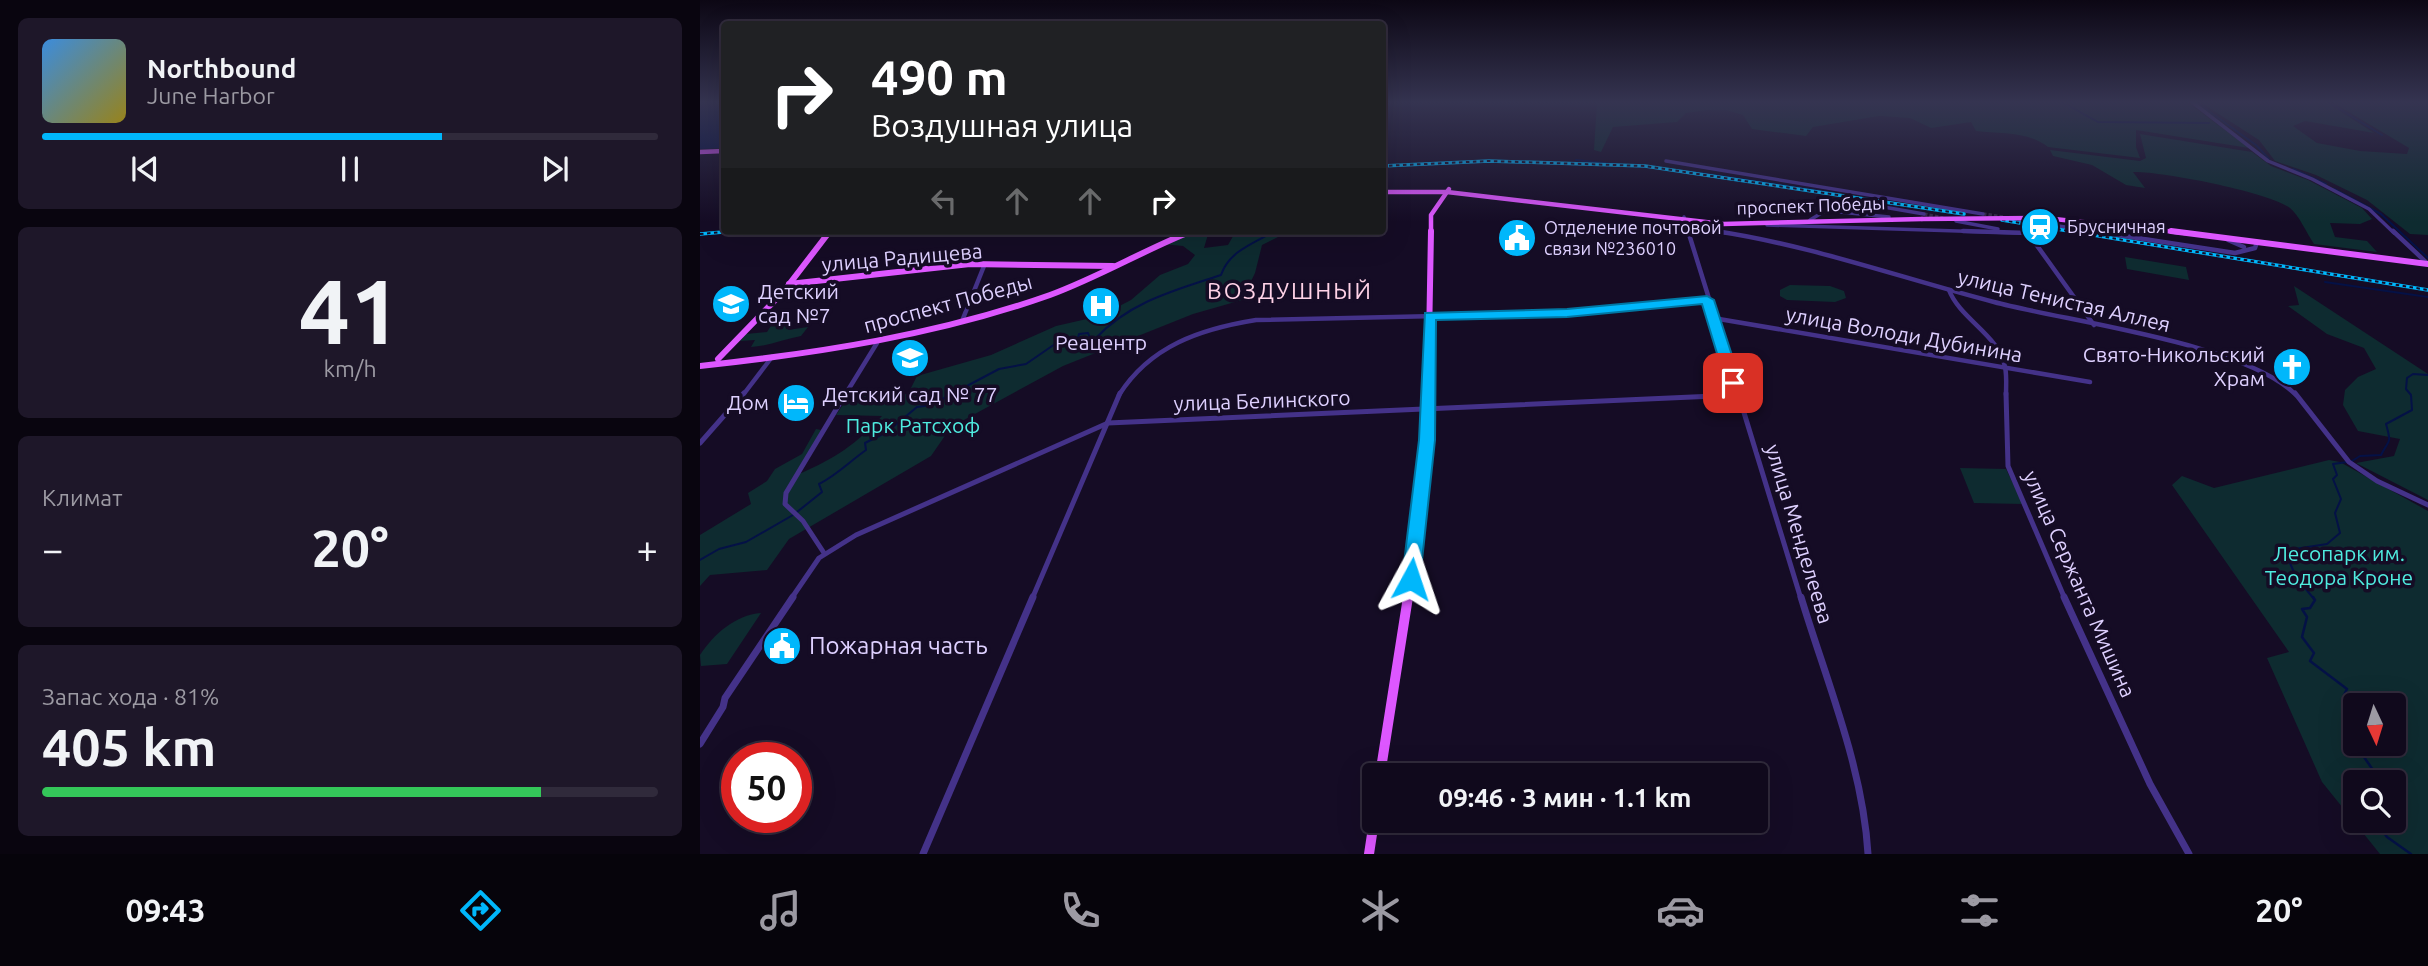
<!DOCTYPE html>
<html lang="ru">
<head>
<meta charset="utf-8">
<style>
	body { margin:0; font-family:Ubuntu,sans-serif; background:#1e1729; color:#f1f3f6; height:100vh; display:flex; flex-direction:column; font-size:26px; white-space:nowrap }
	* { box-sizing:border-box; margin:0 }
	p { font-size:23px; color:#9c9aa3 }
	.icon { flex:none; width:38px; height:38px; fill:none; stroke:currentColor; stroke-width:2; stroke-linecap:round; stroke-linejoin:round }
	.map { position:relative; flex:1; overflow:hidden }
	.side { display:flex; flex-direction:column; gap:18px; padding:18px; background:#09050f; width:700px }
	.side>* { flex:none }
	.banner { position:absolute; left:21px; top:21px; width:665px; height:214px; border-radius:7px; box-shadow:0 7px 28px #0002,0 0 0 2px #302a3b; background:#202124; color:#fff; overflow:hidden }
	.needle { width:46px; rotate:176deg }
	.controls { position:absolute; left:1643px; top:693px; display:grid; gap:14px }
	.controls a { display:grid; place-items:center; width:63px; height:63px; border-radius:7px; background:#10091c; box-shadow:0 7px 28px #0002,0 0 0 2px #302a3b; font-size:35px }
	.speed { position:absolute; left:21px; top:742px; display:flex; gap:14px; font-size:35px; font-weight:700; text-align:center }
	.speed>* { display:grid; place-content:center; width:91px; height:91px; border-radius:50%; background:#10091c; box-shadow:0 7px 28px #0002,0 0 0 2px #302a3b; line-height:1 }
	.speed .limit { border:10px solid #d22; background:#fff; color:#111 }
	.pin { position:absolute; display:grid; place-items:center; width:60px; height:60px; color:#fff; margin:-30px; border-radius:14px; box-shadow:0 4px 10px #0006 }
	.me { position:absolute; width:77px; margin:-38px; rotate:5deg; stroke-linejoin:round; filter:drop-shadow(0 0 5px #0008) }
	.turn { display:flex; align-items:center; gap:24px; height:147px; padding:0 35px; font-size:32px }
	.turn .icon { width:91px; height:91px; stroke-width:2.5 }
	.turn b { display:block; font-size:49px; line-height:60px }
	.lanes { display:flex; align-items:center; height:66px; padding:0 35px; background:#0003; justify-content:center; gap:35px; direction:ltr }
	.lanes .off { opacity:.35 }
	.big { font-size:52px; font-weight:700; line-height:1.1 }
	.side .widget { flex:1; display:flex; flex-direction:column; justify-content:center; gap:10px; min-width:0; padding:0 24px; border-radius:10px; background:#1e1729 }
	.side .dial { align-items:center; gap:0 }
	.dial b { font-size:91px; line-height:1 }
	.song { display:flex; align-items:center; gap:21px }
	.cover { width:84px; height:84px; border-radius:10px; background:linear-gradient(135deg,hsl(210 70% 55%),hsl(50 70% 35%)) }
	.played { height:7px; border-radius:4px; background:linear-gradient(90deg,#00b7fb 65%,#302a3b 65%) }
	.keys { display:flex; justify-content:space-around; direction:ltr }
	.heat { display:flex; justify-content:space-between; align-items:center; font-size:38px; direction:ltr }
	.charge { height:10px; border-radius:5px; background:linear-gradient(90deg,#34c759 81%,#302a3b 0) }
	.trip { position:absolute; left:662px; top:763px; width:406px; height:70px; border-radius:7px; background:#10091c; box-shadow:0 7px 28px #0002,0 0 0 2px #302a3b; font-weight:700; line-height:70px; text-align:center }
	.dock { display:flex; height:112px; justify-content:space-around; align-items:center; background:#06040b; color:#9c9aa3 }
	.dock .icon { width:49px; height:49px }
	.dock .on { color:#00b7fb }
	.dock b { font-size:32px; color:#f1f3f6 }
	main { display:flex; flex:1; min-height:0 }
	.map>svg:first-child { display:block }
	.green { fill:#0e2b30; fill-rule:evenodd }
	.water { fill:#041146 }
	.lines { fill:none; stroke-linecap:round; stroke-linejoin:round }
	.stream-far1 { stroke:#041146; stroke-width:2 }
	.stream { stroke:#041146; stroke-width:2.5 }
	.minor-tunnel { stroke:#332946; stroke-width:3.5; stroke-dasharray:3.5 2; stroke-linecap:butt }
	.minor-far3 { stroke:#443289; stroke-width:3.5 }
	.minor-far2 { stroke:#443289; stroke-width:4.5 }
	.minor-far1 { stroke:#443289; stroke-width:5 }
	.minor { stroke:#443289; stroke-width:7 }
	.major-far3 { stroke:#dd57ff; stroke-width:4.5 }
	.major-far2 { stroke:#dd57ff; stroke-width:6 }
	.major-far1 { stroke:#dd57ff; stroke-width:8 }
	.major { stroke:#dd57ff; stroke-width:10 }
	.rail-casing { stroke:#00b7fb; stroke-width:3.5 }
	.rail { stroke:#150c25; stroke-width:2; stroke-dasharray:3.5; stroke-linecap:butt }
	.major-bridge { stroke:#dd57ff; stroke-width:4.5 }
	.route { fill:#00b7fb; stroke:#0077a3; stroke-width:2 }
	.labels { text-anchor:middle; stroke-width:7; stroke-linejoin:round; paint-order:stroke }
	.far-street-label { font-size:18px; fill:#ded0ff; stroke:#150c25 }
	.far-poi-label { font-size:18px; fill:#ded0ff; stroke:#150c25; text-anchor:start }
	.street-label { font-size:21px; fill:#ded0ff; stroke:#150c25 }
	.poi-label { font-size:21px; fill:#ded0ff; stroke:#150c25 }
	.park-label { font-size:21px; fill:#4fece0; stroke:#150c25 }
	.neighbourhood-label { font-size:23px; letter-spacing:2px; fill:#ffd2e7; stroke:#150c25 }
	.near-poi-label { font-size:24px; fill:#ded0ff; stroke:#150c25; text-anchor:start }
</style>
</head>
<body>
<main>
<section class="side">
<div class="widget">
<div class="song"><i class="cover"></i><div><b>Northbound</b><p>June Harbor</p></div></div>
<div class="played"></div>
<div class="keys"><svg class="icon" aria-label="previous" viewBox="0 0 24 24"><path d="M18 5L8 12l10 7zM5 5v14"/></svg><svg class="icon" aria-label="pause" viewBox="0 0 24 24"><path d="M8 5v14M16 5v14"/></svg><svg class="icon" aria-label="next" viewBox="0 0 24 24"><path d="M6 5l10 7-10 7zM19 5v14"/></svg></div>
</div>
<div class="widget dial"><b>41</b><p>km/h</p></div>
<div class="widget"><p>Климат</p>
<div class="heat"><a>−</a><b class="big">20°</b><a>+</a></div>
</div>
<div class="widget"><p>Запас хода · 81%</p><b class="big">405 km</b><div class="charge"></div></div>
</section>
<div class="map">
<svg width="1728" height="854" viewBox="0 0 1728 854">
	<rect width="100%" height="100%" fill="#150c25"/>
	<g class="green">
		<path d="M897,102H1487L1549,148L1436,130V147L1440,158L1348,147C1328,131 1300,134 1276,131L1271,122L1231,128L1210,118L1179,116L1113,127L1106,136L1052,129L1043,115L1026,110H1007L986,113L977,122L913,127L901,152L894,150Z"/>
		<polygon points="1500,102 1626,102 1674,133 1605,121 1593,126 1617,143 1660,151 1707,154 1709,148 1632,102 1728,102 1728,235 1710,234 1667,200 1616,175 1575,161 1559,140"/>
		<path d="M1440,134L1552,152L1571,166L1608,180L1662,208L1672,219L1660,224L1630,223L1635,237L1667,241L1677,252L1614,244C1607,234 1599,215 1590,208C1569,192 1460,171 1433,172L1445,188L1426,185L1392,165L1353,156L1350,150L1440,161L1446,158Z"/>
		<path d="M502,231H509L504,248L528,245L536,231H590L562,245L555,273L542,300L493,314L363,366L251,427L231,456L89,539L67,570L10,575L0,586V535L51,504L48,493L67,481L75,469L102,454L116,429L121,430L99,474C134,459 157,444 182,416L136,415L148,397L208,394L217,376L291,355L356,326L400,316L431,300L460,275L488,264L495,255L483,246L462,244Z"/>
		<polygon points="1425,257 1486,267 1489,280 1427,269"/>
		<polygon points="1090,285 1130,286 1144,291 1146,298 1135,302 1087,300 1080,296 1080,290"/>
		<polygon points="1594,286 1728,374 1728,500 1656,463 1694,456 1700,439 1658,431 1643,405 1645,390 1658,377 1676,369 1664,348 1627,334 1588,306 1599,305"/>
		<path d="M78,315L91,316L93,321L88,330L108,327L101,336C84,339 69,346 51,347L55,340L40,341L46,334L67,332Z"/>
		<path d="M1629,460L1640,462L1728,511V854H1680L1622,782L1567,658L1589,652L1472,485L1482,476L1514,488ZM1656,705H1694V744H1656ZM1656,782H1694V821H1656Z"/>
		<polygon points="1260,468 1306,469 1323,504 1274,503"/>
		<path d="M61,613L27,664L1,666L0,655C14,634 35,615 61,613Z"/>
	</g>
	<polygon class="water" points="0,102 24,102 24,148 0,149"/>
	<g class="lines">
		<g class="stream-far1">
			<polyline points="1362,102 1398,122 1509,123"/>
			<polyline points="1496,102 1556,145 1569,159"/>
			<polyline points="1628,102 1682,135"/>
			<polyline points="876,160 1001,173 1134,193"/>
			<polyline points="1593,169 1626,184"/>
			<polyline points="1634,189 1681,214 1728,258"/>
			<polyline points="1625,282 1728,297"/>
			<path d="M1652,461L1660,456L1681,455C1689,439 1692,445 1686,424L1712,410L1711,395L1706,389L1707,378L1713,374L1728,375"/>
			<path d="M97,512L122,492L119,484C137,475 149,462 166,450L165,443L187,432L217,407L231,405L299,369L326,364L355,344L377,342L379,334L388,333L390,338L395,339C429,302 475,290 521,275C529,251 554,243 575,231"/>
			<polyline points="0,560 19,549 46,542 93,515"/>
			<polyline points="1614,599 1596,577 1590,563 1595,549 1627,544 1640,533 1635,513 1641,499 1633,479 1637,475 1633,464 1647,462"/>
		</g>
		<g class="stream">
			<polyline points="1613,597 1615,600 1610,608 1602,609 1607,617 1602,637 1614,653 1610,661 1647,689 1644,695 1650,705 1645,711 1656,721"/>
			<polyline points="1662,744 1664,757 1673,770 1662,771 1666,782"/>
			<polyline points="1675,821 1687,837 1711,854"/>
		</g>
		<g class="minor-tunnel">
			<polyline points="1224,214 1243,218"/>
			<polyline points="1283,214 1303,217"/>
		</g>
		<g class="minor-far3">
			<polyline points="1492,102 1568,161 1612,179 1669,209 1694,233"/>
			<polyline points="966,161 1283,214"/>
			<polyline points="1131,207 1140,212 1189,217"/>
			<polyline points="984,217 989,233"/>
			<polyline points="1110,220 1143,200 1224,214"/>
			<polyline points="1320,220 1403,233"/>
			<polyline points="1256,221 1298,229"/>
			<polyline points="1067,225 1320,233"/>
			<polyline points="987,227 1027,233"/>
		</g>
		<g class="minor-far2">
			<polyline points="988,231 1039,395"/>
			<path d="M1015,231C1110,245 1201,278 1294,302C1369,322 1545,343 1596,395"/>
			<polyline points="1263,231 1328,233 1394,325"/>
			<polyline points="1392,231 1535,253 1555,248 1557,242"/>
			<polyline points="1693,231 1728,264"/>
			<polyline points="1528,240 1544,247"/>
			<path d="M1249,290C1260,319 1300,336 1305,367C1307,376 1306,386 1306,395"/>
			<polyline points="1013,318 1390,382"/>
			<polyline points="262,321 284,266"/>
			<polyline points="43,395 72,357"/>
			<polyline points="145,395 177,343"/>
			<path d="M419,395C450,346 500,329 556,320L867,313L1007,300"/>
			<polyline points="1033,395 1037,395"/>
		</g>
		<g class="minor-far1">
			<polyline points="1038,393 1101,599"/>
			<polyline points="1306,393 1308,466 1365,599"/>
			<polyline points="1595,393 1649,462 1677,481 1728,505"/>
			<polyline points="0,443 44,393"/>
			<polyline points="124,553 103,521 85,504 86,493 146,393"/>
			<polyline points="91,599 119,558 156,535 408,423 1037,395"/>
			<polyline points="332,599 420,393"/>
		</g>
		<g class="minor">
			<path d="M1101,597C1126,680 1163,767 1168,854"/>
			<polyline points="1364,597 1450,784 1489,854"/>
			<polyline points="0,744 23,707 25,698 93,597"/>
			<polyline points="223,854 333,597"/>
		</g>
		<g class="major-far3">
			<polyline points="0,152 24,151"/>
			<polyline points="682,192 747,192 1023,224 1222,219"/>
			<polyline points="1345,218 1485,233"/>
			<polyline points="488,233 492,231"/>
			<polyline points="731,233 731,215 749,189"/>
		</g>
		<g class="major-far2">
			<polyline points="1471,231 1728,264"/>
			<polyline points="89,284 270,264 413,266"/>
			<polyline points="18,359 84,291 130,231"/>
			<path d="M0,366C119,353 237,335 350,295C399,277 444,250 492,231"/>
			<polyline points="728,395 731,231"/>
		</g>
		<polyline class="major-far1" points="708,599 727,440 728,393"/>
		<g class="major">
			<polyline points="680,775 708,597"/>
			<polyline points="669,854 674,821"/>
		</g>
		<defs>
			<g id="rail">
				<polyline points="682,166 789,161 945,166 1264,214"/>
				<polyline points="1302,220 1728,290"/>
				<polyline points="0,234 35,231"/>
			</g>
		</defs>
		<use href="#rail" class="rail-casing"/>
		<use href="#rail" class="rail"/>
		<polyline class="major-bridge" points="1222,219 1345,218"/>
	</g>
	<linearGradient id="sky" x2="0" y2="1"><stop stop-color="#0c0714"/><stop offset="0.46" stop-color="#353451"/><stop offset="1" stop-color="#353451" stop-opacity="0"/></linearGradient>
	<rect width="1728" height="222" fill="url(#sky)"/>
	<polygon class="route" points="1007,296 1014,300 1041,383 1039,386 1033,387 1026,383 1002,304 867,317 736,320 735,440 720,579 711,586 704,584 702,579 719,440 725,313 867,309"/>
	<defs>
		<symbol id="station-disc" viewBox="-11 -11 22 22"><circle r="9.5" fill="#00b7fb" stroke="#150c25"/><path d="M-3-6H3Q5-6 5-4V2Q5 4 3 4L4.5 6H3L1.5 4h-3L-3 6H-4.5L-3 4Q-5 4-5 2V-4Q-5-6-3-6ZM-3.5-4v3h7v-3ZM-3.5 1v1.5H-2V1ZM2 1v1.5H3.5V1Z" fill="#fff"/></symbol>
		<symbol id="civic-disc" viewBox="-11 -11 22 22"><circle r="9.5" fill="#00b7fb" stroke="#150c25"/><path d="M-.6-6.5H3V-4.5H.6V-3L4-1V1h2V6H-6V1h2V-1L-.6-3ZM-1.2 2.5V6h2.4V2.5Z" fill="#fff"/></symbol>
		<symbol id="school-disc" viewBox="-11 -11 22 22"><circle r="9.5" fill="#00b7fb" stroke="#150c25"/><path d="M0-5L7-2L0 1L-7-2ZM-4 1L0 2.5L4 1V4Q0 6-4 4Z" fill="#fff"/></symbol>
		<symbol id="hospital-disc" viewBox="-11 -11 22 22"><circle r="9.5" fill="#00b7fb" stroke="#150c25"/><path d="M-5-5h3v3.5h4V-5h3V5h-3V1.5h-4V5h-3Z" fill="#fff"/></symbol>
		<symbol id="church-disc" viewBox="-11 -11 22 22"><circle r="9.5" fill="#00b7fb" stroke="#150c25"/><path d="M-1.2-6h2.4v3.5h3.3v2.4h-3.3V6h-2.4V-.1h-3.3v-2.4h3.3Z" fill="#fff"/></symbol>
		<symbol id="hotel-disc" viewBox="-11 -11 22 22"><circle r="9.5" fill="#00b7fb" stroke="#150c25"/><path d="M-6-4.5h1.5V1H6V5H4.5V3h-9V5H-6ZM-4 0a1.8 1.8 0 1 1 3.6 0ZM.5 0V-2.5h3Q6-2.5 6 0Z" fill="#fff"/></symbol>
	</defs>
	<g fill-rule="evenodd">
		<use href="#station-disc" x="1318" y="205" width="44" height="44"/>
		<use href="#civic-disc" x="795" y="216" width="44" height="44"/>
		<use href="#school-disc" x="9" y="282" width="44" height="44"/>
		<use href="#hospital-disc" x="379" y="284" width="44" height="44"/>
		<use href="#school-disc" x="188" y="336" width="44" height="44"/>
		<use href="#church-disc" x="1570" y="345" width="44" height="44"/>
		<use href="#hotel-disc" x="74" y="381" width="44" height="44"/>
		<use href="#civic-disc" x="60" y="624" width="44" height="44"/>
	</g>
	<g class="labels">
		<g class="far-street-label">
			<text transform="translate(1111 206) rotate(-2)" y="6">проспект Победы</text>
		</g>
		<g class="far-poi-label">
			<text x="1367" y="233">Брусничная</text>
			<text x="844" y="234">Отделение почтовой<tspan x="844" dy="21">связи №236010</tspan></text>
		</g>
		<g class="street-label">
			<text transform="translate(202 258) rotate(-5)" y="7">улица Радищева</text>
			<text transform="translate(1364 301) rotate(13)" y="7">улица Тенистая Аллея</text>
			<text transform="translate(248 304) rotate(-15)" y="7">проспект Победы</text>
			<text transform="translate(1204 335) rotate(10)" y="7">улица Володи Дубинина</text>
			<text transform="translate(562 401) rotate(-2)" y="7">улица Белинского</text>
			<text transform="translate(1099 534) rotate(73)" y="7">улица Менделеева</text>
			<text transform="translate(1379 584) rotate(66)" y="7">улица Сержанта Мишина</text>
		</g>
		<g class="poi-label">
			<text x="58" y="299" text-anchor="start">Детский<tspan x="58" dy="24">сад №7</tspan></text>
			<text x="401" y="350">Реацентр</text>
			<text x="1565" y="362" text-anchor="end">Свято-Никольский<tspan x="1565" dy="24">Храм</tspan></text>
			<text x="210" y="402">Детский сад № 77</text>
			<text x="69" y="410" text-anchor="end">Дом</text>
		</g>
		<g class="park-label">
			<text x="213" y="433">Парк Ратсхоф</text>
			<text x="1639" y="561">Лесопарк им.<tspan x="1639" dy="24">Теодора Кроне</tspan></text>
		</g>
		<g class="neighbourhood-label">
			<text x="590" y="299">ВОЗДУШНЫЙ</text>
		</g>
		<g class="near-poi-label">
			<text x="109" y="654">Пожарная часть</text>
		</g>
	</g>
</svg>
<div class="controls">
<a><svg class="needle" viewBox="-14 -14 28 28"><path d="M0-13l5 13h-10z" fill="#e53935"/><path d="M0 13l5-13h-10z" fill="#9c9aa3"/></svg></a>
<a><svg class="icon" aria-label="search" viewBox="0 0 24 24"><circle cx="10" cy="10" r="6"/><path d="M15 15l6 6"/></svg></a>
</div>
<div class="speed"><div class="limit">50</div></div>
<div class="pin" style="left:1033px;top:383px;background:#d93025"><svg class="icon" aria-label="arrive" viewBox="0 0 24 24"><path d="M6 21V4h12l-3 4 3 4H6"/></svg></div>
<svg class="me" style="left:711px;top:579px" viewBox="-20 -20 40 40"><path d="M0-17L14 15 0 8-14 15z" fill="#00b7fb" stroke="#fff" stroke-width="4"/></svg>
<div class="trip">09:46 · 3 мин · 1.1 km</div>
<div class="banner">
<div class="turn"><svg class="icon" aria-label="right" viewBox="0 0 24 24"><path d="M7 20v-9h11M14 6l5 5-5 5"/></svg><div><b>490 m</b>Воздушная улица</div></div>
<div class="lanes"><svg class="icon off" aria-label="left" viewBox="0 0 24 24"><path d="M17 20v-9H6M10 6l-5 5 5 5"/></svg><svg class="icon off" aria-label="ahead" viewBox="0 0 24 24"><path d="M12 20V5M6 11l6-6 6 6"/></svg><svg class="icon off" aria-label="ahead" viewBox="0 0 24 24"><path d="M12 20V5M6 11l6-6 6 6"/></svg><svg class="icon" aria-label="right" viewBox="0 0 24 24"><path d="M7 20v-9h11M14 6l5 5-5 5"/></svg></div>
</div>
</div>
</main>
<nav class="dock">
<b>09:43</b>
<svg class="icon on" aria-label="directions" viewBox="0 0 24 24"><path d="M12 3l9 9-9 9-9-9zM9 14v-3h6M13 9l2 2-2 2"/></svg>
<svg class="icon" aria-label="music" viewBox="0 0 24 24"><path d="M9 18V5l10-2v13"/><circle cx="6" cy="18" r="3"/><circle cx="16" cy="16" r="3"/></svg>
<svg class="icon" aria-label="phone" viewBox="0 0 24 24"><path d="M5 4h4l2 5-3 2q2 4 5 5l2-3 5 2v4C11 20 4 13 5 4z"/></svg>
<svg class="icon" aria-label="climate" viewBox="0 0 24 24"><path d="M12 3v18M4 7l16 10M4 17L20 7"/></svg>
<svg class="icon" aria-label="car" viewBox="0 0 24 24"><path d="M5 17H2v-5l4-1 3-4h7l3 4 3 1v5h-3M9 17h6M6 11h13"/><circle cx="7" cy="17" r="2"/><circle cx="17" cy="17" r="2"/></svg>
<svg class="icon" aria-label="filters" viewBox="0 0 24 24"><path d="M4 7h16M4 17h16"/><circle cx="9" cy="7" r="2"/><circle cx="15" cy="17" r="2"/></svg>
<b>20°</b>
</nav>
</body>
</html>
